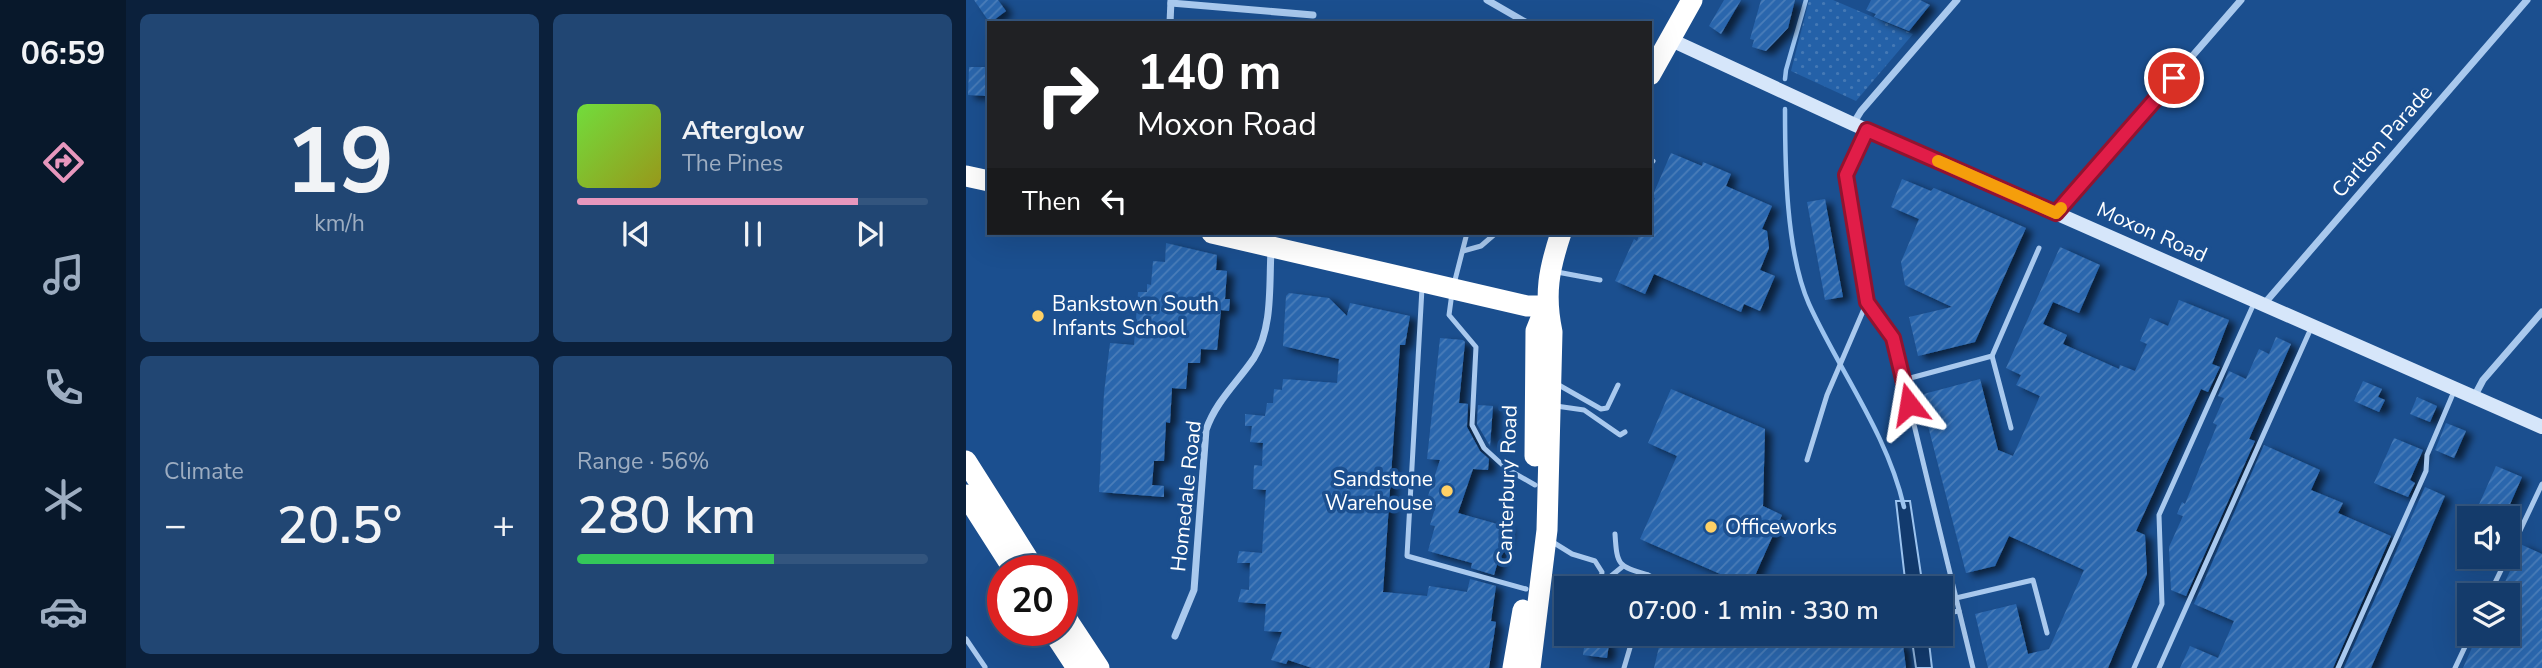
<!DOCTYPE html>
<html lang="en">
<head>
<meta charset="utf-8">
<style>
	body { margin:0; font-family:"Nunito Sans",sans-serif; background:#214673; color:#f1f3f6; height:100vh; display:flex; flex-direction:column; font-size:26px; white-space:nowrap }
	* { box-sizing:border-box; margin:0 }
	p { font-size:23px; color:#9dadc1 }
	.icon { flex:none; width:38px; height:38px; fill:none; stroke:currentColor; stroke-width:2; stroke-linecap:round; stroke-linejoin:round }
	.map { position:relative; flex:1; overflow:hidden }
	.sheet { display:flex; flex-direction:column; gap:14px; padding:14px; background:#0b203b; width:840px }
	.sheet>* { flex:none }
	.guide { position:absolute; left:21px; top:21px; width:665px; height:214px; border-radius:0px; box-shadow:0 7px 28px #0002,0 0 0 2px #33557e; background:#202124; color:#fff; overflow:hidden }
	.controls { position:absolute; left:1491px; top:506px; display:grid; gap:14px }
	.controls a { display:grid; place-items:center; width:63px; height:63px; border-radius:0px; background:#143b6b; box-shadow:0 7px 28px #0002,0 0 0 2px #33557e; font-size:35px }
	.speed { position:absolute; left:21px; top:555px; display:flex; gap:14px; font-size:35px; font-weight:700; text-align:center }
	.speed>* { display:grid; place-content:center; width:91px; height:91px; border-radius:50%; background:#143b6b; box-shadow:0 7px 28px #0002,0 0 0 2px #33557e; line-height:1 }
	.speed .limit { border:10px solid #d22; background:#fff; color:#111 }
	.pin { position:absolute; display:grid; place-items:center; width:60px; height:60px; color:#fff; margin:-30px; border:4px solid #fff; border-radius:50%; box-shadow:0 2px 7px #0007 }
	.me { position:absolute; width:77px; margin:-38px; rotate:346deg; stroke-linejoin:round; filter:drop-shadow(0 0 5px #0008) }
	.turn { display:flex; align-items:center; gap:24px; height:147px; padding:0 35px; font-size:32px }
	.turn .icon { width:91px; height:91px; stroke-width:2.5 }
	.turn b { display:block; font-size:49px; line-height:60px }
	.then { display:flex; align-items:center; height:66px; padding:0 35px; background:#0003; gap:14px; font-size:26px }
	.big { font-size:52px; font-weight:600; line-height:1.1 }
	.sheet .tile { flex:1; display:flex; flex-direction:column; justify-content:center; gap:10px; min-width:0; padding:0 24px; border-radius:10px; background:#214673 }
	.sheet .dial { align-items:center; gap:0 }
	.dial b { font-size:91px; line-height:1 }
	.song { display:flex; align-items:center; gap:21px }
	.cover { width:84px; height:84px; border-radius:10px; background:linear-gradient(135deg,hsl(100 70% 55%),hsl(60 70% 35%)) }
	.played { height:7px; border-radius:4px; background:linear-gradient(90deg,#e797bd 80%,#33557e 80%) }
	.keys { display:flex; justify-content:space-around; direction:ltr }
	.heat { display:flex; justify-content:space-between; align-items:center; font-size:38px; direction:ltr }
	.charge { height:10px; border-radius:5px; background:linear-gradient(90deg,#34c759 56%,#33557e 0) }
	.sheet .tiles { flex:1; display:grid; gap:14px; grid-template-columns:repeat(2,1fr) }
	.trip { position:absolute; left:588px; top:576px; width:399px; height:70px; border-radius:0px; background:#143b6b; box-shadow:0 7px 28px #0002,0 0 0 2px #33557e; font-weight:600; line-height:70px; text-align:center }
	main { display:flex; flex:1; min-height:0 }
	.tab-bar { display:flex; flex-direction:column; width:126px; justify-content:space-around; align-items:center; background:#08182b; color:#9dadc1 }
	.tab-bar .icon { width:49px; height:49px }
	.tab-bar .current { color:#e797bd }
	.tab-bar b { font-size:32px; color:#f1f3f6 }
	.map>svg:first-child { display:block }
	.park { fill:url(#park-dots) }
	.water { fill:#123a6d; stroke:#9cc4f0; stroke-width:2 }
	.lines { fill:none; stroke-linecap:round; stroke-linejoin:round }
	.stream { stroke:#9cc4f0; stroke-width:4.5 }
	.building { fill:url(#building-hatch); filter:url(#shadow) }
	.lane { stroke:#a9c9ee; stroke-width:5 }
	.street { stroke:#a9c9ee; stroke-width:7 }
	.secondary { stroke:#d6e6fa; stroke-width:14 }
	.highway { stroke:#fff; stroke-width:21 }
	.route-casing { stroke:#92132f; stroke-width:18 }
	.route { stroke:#e11d48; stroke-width:12 }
	.slow { stroke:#f59e0b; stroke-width:12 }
	.poi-dot { fill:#ffd166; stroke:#1b4f8f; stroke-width:2.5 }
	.labels { text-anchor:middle; stroke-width:7; stroke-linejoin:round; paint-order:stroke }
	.street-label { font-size:21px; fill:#fff; stroke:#1b4f8f }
	.poi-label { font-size:21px; fill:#fff; stroke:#1b4f8f; text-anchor:start }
</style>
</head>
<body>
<main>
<nav class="tab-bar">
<b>06:59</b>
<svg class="icon current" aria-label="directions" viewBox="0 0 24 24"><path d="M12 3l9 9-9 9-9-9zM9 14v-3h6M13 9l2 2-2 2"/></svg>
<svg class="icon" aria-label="music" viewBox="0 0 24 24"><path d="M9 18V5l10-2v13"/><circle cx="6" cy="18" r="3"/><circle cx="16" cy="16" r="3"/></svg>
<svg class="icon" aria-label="phone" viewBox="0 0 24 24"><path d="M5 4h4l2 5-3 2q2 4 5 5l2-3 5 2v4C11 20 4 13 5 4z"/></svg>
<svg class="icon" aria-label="climate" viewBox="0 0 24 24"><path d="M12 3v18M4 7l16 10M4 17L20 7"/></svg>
<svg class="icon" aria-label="car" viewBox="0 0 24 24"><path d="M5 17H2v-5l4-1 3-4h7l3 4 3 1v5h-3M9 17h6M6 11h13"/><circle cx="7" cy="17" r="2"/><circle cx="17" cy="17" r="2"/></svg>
</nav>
<section class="sheet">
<div class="tiles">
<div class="tile dial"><b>19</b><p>km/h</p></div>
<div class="tile">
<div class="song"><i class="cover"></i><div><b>Afterglow</b><p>The Pines</p></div></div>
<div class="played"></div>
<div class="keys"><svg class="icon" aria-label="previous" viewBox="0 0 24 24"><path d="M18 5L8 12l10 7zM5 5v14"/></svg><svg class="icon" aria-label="pause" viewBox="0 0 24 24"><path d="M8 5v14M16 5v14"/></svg><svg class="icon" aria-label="next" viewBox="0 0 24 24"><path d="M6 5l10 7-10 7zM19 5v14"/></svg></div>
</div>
<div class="tile"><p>Climate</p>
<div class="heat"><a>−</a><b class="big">20.5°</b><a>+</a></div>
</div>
<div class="tile"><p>Range · 56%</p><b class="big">280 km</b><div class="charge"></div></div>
</div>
</section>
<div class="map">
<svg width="1576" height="668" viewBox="0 0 1576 668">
	<defs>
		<pattern id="park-dots" width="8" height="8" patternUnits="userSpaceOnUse" patternTransform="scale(1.75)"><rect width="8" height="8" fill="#2461a8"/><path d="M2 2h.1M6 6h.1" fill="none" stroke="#4579b5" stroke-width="1.8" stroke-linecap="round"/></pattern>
		<pattern id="building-hatch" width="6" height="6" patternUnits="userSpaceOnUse" patternTransform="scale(1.75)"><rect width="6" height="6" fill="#2a66ad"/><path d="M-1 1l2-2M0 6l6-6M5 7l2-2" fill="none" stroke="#4a7db9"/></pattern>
		<filter id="shadow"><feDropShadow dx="7" dy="4" stdDeviation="3.5" flood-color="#0009"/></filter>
	</defs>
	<rect width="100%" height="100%" fill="#1b4f8f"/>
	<polygon class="park" points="843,0 867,0 947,34 890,101 825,71"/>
	<g class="water">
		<polygon points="930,501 944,501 957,588 940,588"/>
		<polygon points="945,634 962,634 966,668 950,668"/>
	</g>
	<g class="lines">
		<g class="stream">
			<polyline points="819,79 820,70 840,0"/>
			<path d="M819,109C819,166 820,252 843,304C874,372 921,433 938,507"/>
		</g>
	</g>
	<g class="building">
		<polygon points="8,0 32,0 40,11 24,23"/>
		<polygon points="758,0 775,0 755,34 743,26"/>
		<polygon points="795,0 829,0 822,28 800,51 786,47 788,40 784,39"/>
		<polygon points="905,0 954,0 964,5 943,31 908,17 910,14 900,10"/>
		<polygon points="3,67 23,67 23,96 2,95"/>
		<polygon points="705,153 736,166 737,162 765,174 760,186 806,206 796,229 801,231 803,248 794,270 809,276 794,311 778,304 775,312 688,274 679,294 649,281 668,239 671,241 674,233 684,233 684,209 689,198 686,197"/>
		<polygon points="936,179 965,191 968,188 1060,228 1009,342 952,356 943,317 986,307 939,285 935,262 953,219 925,207"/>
		<polygon points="859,199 877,297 859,300 841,202"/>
		<polygon points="200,243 251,255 250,270 261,271 259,299 264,299 263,311 255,310 251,350 235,349 234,363 222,363 220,389 206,388 204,423 200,422 198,461 188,461 186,485 198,486 198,497 133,492 138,393 144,343 168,345 172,292 181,292 181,284 185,285 187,261 199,262"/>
		<polygon points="1094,247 1134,265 1113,313 1087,302 1077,324 1101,335 1097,344 1153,369 1154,365 1169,371 1181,344 1174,341 1184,318 1202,326 1213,300 1263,320 1246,364 1254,367 1242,392 1235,389 1170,531 1179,535 1181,574 1142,668 1022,668 1009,614 1050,604 1062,654 1083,649 1118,570 1043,536 1029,566 1000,573 954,395 1014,379 1032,450 1047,456 1074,396 1050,385 1055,375 1040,368"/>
		<polygon points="323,293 363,298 381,316 384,303 444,316 439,345 434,345 417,592 461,596 463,586 501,592 504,579 530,586 525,621 530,622 523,668 346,668 322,660 320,664 305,660 316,632 298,631 300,604 272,602 275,589 283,590 284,563 271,563 273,551 296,553 300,490 287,489 288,465 296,466 297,443 284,442 286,426 279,426 279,414 299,416 301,403 307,403 308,389 316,390 317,379 371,383 373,359 317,346 320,296"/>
		<polygon points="1310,337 1325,344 1283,439 1289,441 1220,596 1205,590 1203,547 1217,516 1211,514 1216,502 1219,504 1251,425 1247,423 1258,398 1252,396 1263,371 1280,379 1293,349 1303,354"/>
		<polygon points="474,338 497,340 499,342 493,403 502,404 501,427 514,451 523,459 522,470 507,469 492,513 542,527 528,575 505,568 506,563 462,551 469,526 464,525 470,505 460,502 474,460 461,459"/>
		<polygon points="1397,381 1416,389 1412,397 1419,400 1413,412 1388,401"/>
		<polygon points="705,389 799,429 797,506 816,515 784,587 674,539 711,456 682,443"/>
		<polygon points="1451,397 1471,406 1464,422 1444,414"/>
		<polygon points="512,405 527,406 524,446 511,424"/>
		<polygon points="1480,423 1500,431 1488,458 1469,450"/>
		<polygon points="1428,438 1457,450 1444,480 1449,483 1442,497 1408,483"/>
		<polygon points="1298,445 1354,470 1345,490 1377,503 1372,513 1425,536 1367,668 1214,668 1224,646 1252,658 1268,621 1228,604"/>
		<polygon points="1530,466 1556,477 1538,518 1507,518"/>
		<polygon points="1459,487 1479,496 1405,668 1378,668"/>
		<polygon points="1503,526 1503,563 1489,557"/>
		<polygon points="1554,544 1576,554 1576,668 1497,668 1512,634 1542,634 1542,595 1533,595 1544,571 1541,570"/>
		<polygon points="620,634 635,634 639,639 639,643 643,644 641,658 617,655"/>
		<polygon points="696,634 801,634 844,643 847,634 891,634 937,644 940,668 688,668"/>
	</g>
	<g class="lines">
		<g class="lane">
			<polyline points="684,159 687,161"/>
			<polyline points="497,251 515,246 530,233"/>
			<polyline points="591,272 634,280"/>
			<polyline points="488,284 501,233"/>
			<polyline points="456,288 441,556 560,589"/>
			<polyline points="486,293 483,315 510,347 506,425 518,448 541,469 569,485"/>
			<polyline points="901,302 927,338 1007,668"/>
			<polyline points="1026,356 1045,428"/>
			<polyline points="937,380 1026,356 1073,248"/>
			<polyline points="591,384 635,409 641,408 652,385"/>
			<polyline points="590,406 618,410 654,435 659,432"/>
			<polyline points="841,460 861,395 901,302 880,175 900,133"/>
			<path d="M649,534C651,566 652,566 682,575L679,588"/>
			<polyline points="585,541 606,554 629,561 636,572 634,588"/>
			<polyline points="1542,556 1576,484"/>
			<polyline points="682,575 700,584 720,588"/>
			<polyline points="634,585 656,567"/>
			<polyline points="853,588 856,586"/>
			<polyline points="1512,594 1514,595"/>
			<polyline points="1523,595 1542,556"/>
			<polyline points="990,598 1067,580 1081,633"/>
			<polyline points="975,614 993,611"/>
			<polyline points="640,634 666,641"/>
			<polyline points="0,639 19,667"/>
			<polyline points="658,668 668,634"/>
			<polyline points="1168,668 1196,604 1193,515 1289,301"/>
			<polyline points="1193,668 1346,326"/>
			<polyline points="1372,668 1460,471 1461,455 1489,389"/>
			<polyline points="1489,668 1505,634"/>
		</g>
		<g class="street">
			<polyline points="521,0 561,23"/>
			<polyline points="205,3 347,15"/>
			<polyline points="204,23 205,0"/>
			<polyline points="887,124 895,111 991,0"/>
			<polyline points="1090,213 1275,0"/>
			<polyline points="1298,304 1561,0"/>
			<polyline points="1508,397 1517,380 1576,312"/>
			<path d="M209,636L228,590L240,430C250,401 271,383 288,358C307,328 303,284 305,251"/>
		</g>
		<polyline class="secondary" points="703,39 887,124 1576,427"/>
		<g class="highway">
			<polyline points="684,75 726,0"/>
			<polyline points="0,176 23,181"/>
			<polyline points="246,233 561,306 580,306"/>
			<polyline points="569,456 570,331 580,306"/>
			<polyline points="0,461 69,570"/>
			<polyline points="0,495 48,570"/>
			<polyline points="96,612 133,668"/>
			<polyline points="86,630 111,668"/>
			<polyline points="547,668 557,610"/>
			<path d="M564,668L581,530L586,332C578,294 583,269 595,233"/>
		</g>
	</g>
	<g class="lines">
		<defs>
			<polyline id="route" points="943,404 927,338 901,302 880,175 901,130 1090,213 1208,78"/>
		</defs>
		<use href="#route" class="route-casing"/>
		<use href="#route" class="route"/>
		<polyline class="slow" points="972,161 1090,213 1095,208"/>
	</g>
	<g class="poi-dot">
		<circle cx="72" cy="316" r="7"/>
		<circle cx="481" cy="491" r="7"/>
		<circle cx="745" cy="527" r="7"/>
	</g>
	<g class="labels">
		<g class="street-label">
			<text transform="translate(1416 141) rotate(-49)" y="7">Carlton Parade</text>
			<text transform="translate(1186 232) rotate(24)" y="7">Moxon Road</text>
			<text transform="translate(541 485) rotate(-88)" y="7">Canterbury Road</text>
			<text transform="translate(220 496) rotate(-84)" y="7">Homedale Road</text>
		</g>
		<g class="poi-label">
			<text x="86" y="311">Bankstown South<tspan x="86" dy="24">Infants School</tspan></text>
			<text x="467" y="486" text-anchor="end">Sandstone<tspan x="467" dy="24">Warehouse</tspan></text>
			<text x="759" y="534">Officeworks</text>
		</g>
	</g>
</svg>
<div class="controls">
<a><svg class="icon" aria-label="sound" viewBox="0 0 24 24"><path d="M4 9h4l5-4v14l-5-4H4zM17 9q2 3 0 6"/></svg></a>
<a><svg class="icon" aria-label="layers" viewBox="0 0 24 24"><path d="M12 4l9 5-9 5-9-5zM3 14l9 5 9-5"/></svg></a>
</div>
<div class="speed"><div class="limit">20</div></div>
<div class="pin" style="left:1208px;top:78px;background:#d93025"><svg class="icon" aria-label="arrive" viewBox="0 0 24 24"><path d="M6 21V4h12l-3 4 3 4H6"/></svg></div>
<svg class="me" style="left:943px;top:404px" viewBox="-20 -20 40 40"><path d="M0-17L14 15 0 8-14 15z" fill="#e11d48" stroke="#fff" stroke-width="4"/></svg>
<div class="trip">07:00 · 1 min · 330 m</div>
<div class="guide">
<div class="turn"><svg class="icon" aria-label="right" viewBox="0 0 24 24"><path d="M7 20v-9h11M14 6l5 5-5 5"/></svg><div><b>140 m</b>Moxon Road</div></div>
<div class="then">Then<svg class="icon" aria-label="left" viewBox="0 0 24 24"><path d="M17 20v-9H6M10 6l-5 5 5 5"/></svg></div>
</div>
</div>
</main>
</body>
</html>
